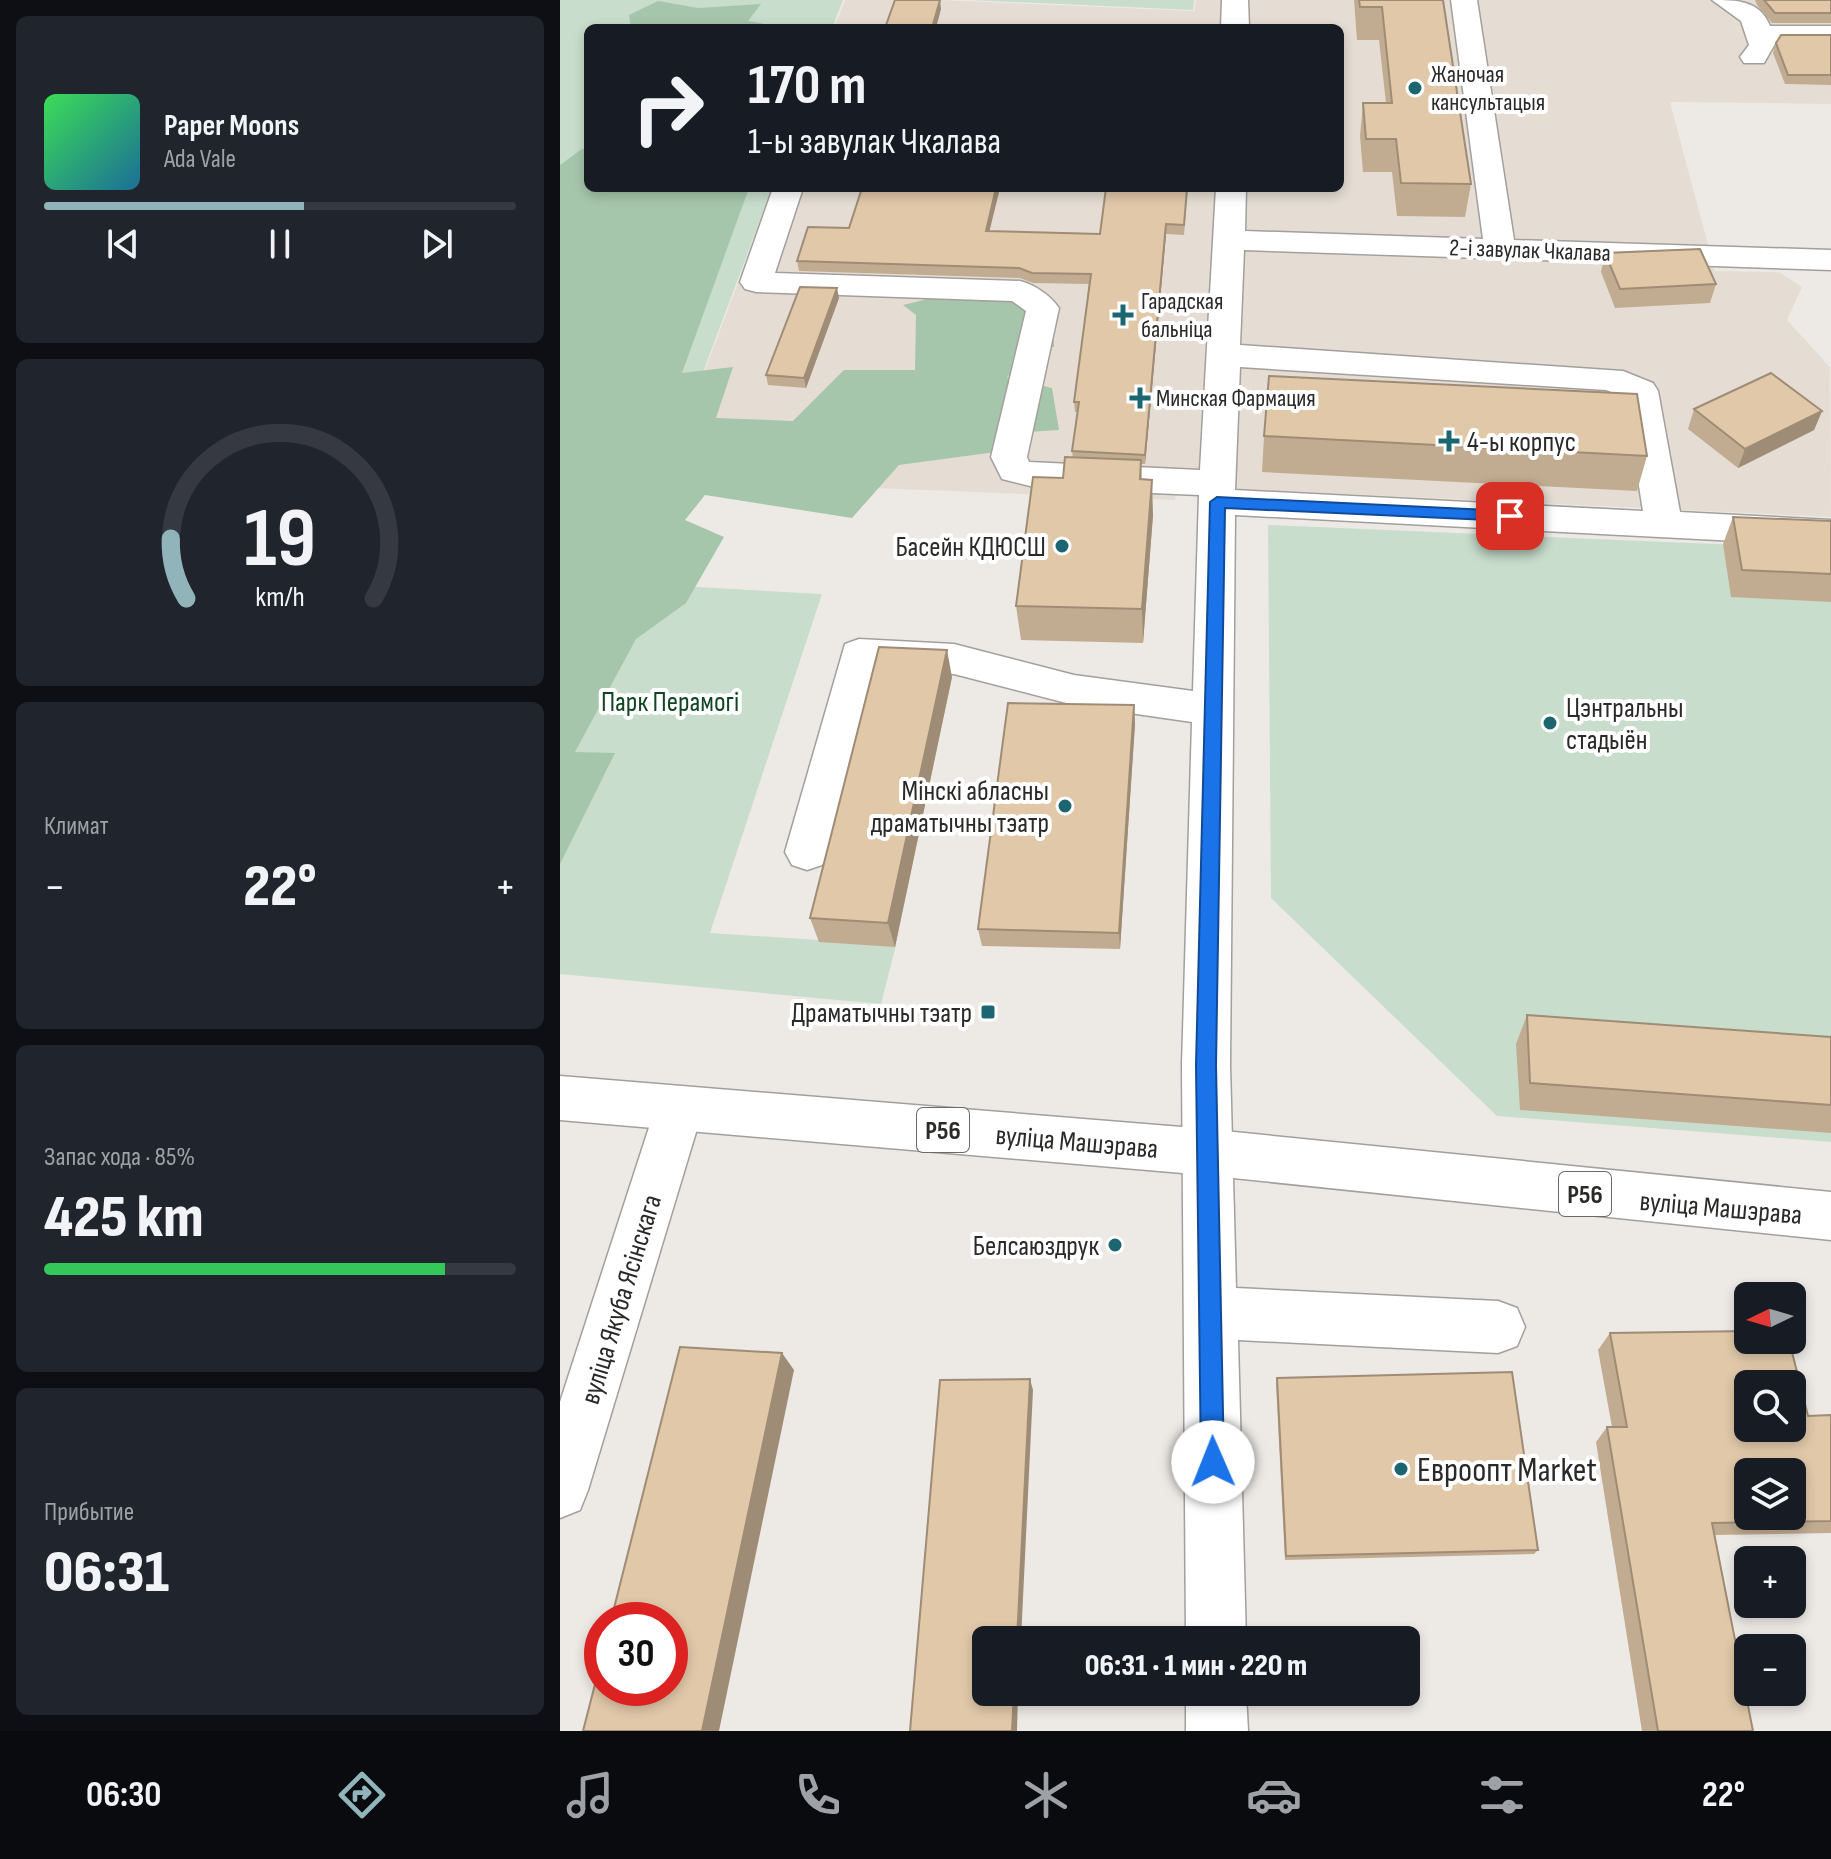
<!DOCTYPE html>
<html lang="ru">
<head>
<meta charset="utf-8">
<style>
	body { margin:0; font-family:"Sofia Sans Condensed",sans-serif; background:#20242c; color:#f1f3f6; height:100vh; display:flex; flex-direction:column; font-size:30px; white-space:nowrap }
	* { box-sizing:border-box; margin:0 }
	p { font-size:26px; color:#9ea1a6 }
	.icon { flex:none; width:44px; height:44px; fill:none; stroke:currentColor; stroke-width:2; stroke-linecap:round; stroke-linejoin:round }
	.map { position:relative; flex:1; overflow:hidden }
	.side { display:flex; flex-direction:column; gap:16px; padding:16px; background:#0d0f14; width:560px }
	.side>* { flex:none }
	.banner { position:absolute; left:24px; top:24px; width:760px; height:168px; border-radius:12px; box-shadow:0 4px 12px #0003; background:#171b24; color:#f1f3f6; overflow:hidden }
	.needle { width:52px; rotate:265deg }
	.tools { position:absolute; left:1174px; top:1282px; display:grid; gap:16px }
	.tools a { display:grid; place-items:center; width:72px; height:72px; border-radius:12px; background:#171b24; box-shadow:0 4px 12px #0003; font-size:40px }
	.speed { position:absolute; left:24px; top:1602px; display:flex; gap:16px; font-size:40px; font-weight:700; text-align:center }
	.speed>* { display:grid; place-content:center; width:104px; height:104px; border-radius:50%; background:#171b24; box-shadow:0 4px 12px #0003; line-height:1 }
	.speed .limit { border:12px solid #d22; background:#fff; color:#111 }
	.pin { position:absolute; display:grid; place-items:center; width:68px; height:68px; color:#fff; margin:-34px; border-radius:16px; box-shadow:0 4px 12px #0006 }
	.me { position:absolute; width:88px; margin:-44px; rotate:359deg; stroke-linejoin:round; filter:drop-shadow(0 0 6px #0008) }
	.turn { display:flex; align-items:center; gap:28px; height:168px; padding:0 32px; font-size:36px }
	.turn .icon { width:104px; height:104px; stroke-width:2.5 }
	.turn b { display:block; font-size:56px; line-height:68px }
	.big { font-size:60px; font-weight:800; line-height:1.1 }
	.side .widget { flex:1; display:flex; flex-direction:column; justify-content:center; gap:12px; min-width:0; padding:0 28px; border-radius:12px; background:#20242c }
	.side .dial { align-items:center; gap:0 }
	.dial svg { height:208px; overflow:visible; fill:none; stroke:#363941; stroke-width:7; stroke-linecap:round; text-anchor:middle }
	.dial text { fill:#f1f3f6; stroke:none }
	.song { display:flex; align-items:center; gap:24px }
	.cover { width:96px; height:96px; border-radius:12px; background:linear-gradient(135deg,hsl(130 70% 55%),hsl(200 70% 35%)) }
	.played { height:8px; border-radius:4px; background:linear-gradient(90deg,#91b4ba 55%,#363941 55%) }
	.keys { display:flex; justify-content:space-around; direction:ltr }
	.heat { display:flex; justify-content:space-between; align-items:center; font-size:44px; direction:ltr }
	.charge { height:12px; border-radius:6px; background:linear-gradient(90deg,#34c759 85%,#363941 0) }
	.trip { position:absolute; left:412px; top:1626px; width:448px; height:80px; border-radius:12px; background:#171b24; box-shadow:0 4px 12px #0003; font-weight:800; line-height:80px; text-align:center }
	.tabs { display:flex; height:128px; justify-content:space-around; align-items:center; background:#090b0e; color:#9ea1a6 }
	.tabs .icon { width:56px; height:56px }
	.tabs .selected { color:#91b4ba }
	.tabs b { font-size:36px; color:#f1f3f6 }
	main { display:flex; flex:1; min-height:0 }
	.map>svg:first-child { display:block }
	.built { fill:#e5ddd3 }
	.green { fill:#c8ddcc }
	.forest { fill:#a6c6ac }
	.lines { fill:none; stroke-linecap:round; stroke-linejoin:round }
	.minor-casing { stroke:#a29f9c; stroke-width:3 }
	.major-casing { stroke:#a29f9c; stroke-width:3 }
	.minor { fill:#fff; fill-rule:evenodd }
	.major { fill:#fff; fill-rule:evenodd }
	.wall { fill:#c2ac91 }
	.shaded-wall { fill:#9e8c76 }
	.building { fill:#e1c8a9; stroke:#9e8c76; stroke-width:2; fill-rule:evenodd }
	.route { fill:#1a73e8; stroke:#114b97; stroke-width:2 }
	.poi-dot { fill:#1b6671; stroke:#fff; stroke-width:3 }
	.labels { text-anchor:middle; stroke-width:8; stroke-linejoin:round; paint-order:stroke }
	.far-poi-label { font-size:24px; fill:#2b2a28; stroke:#fff; text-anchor:start }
	.far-street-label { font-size:24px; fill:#2b2a28; stroke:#fff }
	.shield { fill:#fff; stroke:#6b6a68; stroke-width:2 }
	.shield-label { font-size:26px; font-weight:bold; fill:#2b2a28 }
	.poi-label { font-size:28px; fill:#2b2a28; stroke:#fff; text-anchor:end }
	.park-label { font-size:28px; fill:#114624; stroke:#fff }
	.street-label { font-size:28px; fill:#2b2a28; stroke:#fff }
	.near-poi-label { font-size:34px; fill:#2b2a28; stroke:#fff; text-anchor:start }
</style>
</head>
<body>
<main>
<section class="side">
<div class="widget">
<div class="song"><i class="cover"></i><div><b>Paper Moons</b><p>Ada Vale</p></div></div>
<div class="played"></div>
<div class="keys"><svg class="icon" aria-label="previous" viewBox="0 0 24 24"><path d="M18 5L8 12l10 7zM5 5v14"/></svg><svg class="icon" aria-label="pause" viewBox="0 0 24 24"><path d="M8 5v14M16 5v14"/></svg><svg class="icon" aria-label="next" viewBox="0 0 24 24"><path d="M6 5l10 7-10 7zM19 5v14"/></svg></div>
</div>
<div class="widget dial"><svg viewBox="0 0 100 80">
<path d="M14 69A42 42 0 1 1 86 69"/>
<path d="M14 69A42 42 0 0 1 8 46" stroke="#91b4ba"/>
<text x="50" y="56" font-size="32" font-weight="700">19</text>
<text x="50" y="72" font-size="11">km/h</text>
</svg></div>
<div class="widget"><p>Климат</p>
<div class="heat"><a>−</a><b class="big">22°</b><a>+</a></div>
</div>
<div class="widget"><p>Запас хода · 85%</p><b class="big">425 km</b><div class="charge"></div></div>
<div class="widget"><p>Прибытие</p><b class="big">06:31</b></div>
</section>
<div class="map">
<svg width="1271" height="1731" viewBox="0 0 1271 1731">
	<rect width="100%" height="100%" fill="#edeae6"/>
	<polygon class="built" points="285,0 382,0 634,11 636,0 1271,0 1271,104 1110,102 1155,271 1219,272 1242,287 1227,320 1270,367 1271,517 617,486 615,500 103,480 214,188 780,188 780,28 274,28"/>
	<g class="green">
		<polygon points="0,0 283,0 272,28 28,28 28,188 212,188 64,583 262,594 150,933 336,945 321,1004 0,974"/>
		<polygon points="409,0 634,0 633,10"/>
		<polygon points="708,525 1271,549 1271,1142 937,1116 711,898"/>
	</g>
	<g class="forest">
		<polygon points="98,1 138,8 201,4 188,21 227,28 71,28 69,15"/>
		<polygon points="22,149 28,149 28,188 189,188 122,373 173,367 156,418 233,421 284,370 355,370 356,315 343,305 413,288 472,292 493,323 494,347 477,349 447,377 492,388 499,430 468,432 443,451 339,465 292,518 145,495 125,520 164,537 126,603 76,639 15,752 55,753 0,864 0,165"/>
	</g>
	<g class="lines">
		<defs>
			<g id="minor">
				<polygon points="662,0 688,0 689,28 661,28"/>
				<path d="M891,0H917L954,240L1271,250V270L684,250L680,345L1063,371L1093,383L1098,391L1120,512L1271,520V546L675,515L670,1065L676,1288L938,1301L957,1308L965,1327L957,1346L938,1353L678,1340L686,1640H626L622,1065L632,722L514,705L394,674L315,670L269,852L262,865L247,870L232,865L225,852L285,644L299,639L394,644L514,675L633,691L639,495L478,488L442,479L431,457L466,311L452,301L196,292L185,289L180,282L213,188H243L215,273L460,281C475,285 490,295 499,308L467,457L469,462L640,470L656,188H686L685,231L923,239ZM680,367L1046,390L1065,397L1083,511L675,490Z"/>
				<path d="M1152,0C1176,0 1200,0 1210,26H1271V42H1216L1204,63H1184L1180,57L1189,45L1181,21Z"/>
				<polygon points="119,1087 136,1093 143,1109 28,1490 20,1510 0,1518 0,1402 95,1109 102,1093"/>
				<polygon points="626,1692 686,1692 688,1731 626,1731"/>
			</g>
			<polygon id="major" points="0,1076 634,1128 1271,1192 1271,1240 634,1174 0,1120"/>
		</defs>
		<use href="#minor" class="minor-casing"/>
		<use href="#major" class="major-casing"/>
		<use href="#minor" class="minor"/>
		<use href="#major" class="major"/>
	</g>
	<g class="wall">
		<polygon points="794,0 883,0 911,184 905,217 837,216 832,172 803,172 800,136 803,103 826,103 819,40 797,40"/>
		<polygon points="1195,0 1271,0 1271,23 1212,23 1197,5"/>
		<polygon points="1271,35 1271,85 1225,84 1213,53 1216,43"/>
		<polygon points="302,188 440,188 429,231 540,234 546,188 628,188 624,235 606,234 585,464 581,464 582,480 593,515 583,643 461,640 456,606 503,478 513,458 512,451 517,412 515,412 514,402 529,284 473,283 460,278 239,271 237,261 289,228"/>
		<polygon points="1045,253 1156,284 1150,303 1055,308 1041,272"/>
		<polygon points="279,298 246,388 208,385 206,375"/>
		<polygon points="1134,409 1262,411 1254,430 1178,468 1128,429"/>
		<polygon points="704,436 1087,456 1077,491 702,472"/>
		<polygon points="1173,517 1271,521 1271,602 1171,597 1163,544"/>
		<polygon points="392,677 335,947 259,942 250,918"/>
		<polygon points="574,705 575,724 560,949 422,946 418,929"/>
		<polygon points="967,1015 1271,1037 1271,1133 960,1110 956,1044"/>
		<polygon points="1050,1333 1248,1416 1271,1415 1271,1533 1155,1535 1193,1731 1082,1731 1036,1442 1047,1427 1052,1427 1038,1350"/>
		<polygon points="717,1378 978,1550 974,1554 725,1560 716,1383"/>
	</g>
	<g class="shaded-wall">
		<polygon points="380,0 381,9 376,28 372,28"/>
		<polygon points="436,188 440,188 427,241 426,231"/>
		<polygon points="606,224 606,234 585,464 585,455"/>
		<polygon points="277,288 279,298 246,388 244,378"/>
		<polygon points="1262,411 1254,430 1178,468 1185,449"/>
		<polygon points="592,480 593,515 583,643 582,609"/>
		<polygon points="387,650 392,677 335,947 328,923"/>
		<polygon points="574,705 575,724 560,949 559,933"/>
		<polygon points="222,1353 234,1370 159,1731 142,1731"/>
		<polygon points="470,1379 473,1390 461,1640 457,1640"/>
		<polygon points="454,1692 458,1692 457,1731 452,1731"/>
	</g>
	<g class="building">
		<polygon points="335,0 380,0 372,28 325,28"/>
		<polygon points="799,0 883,0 911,184 841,183 836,139 806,139 803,103 832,103 822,7 800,7"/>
		<polygon points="1204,0 1271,0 1271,13 1215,13"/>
		<polygon points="1221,35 1271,35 1271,75 1228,75 1216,43"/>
		<polygon points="302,188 436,188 426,231 540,234 546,188 627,188 624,225 606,224 585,455 512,451 519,402 514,402 531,274 472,273 459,268 237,261 248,227 289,228"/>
		<polygon points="1140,249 1156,284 1060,289 1045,253"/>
		<polygon points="240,287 277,288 244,378 206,375"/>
		<polygon points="1211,373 1262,411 1185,449 1134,409"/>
		<polygon points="709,376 1077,394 1087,456 704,436"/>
		<polygon points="505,457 581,460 580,479 592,480 582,609 456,606 473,477 503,478"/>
		<polygon points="1173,517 1271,521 1271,574 1182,570"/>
		<polygon points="319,647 387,650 328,923 250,918"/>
		<polygon points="448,703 574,705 559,933 418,929"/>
		<polygon points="967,1015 1271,1037 1271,1105 970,1083"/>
		<path d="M1188,1331V1340H1229L1248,1416L1271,1415V1521L1152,1523L1193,1731H1098L1047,1427H1067L1050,1333ZM1188,1384H1232V1428H1188ZM1188,1472H1232V1516H1188Z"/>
		<polygon points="120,1347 222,1353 142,1731 23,1731 42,1657 42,1688 110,1688 110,1620 51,1620"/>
		<polygon points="952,1372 978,1550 726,1556 717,1378"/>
		<polygon points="470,1379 457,1640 426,1640 426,1692 454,1692 452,1731 350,1731 380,1380"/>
	</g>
	<polygon class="route" points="657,497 950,511 957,516 950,521 665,508 656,1065 664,1462 661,1470 653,1473 644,1470 641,1462 636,1065 650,502"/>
	<g class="poi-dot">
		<circle cx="855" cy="88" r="8"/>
		<path d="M559 303h8v8h8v8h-8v8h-8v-8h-8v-8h8z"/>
		<path d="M576 386h8v8h8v8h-8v8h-8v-8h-8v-8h8z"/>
		<path d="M885 429h8v8h8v8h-8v8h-8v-8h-8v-8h8z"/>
		<circle cx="502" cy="546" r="8"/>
		<circle cx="990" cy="723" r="8"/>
		<circle cx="505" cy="806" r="8"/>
		<rect x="420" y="1004" width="16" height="16" rx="4"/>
		<circle cx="555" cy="1245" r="8"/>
		<circle cx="841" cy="1469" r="8"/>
	</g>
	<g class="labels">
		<g class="far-poi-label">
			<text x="871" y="82">Жаночая<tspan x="871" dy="28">кансультацыя</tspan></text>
			<text x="581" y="309">Гарадская<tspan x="581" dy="28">бальніца</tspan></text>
			<text x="596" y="406">Минская Фармация</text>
		</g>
		<g class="far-street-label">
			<text transform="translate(970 250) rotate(2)" y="8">2-і завулак Чкалава</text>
		</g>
		<g class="shield">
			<rect x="357" y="1108" width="52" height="44" rx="6"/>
			<rect x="999" y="1172" width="52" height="44" rx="6"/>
		</g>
		<g class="shield-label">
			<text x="383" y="1139">Р56</text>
			<text x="1025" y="1203">Р56</text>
		</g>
		<g class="poi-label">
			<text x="907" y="451" text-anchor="start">4-ы корпус</text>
			<text x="486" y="556">Басейн КДЮСШ</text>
			<text x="1006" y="717" text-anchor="start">Цэнтральны<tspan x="1006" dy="32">стадыён</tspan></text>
			<text x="489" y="800">Мінскі абласны<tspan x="489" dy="32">драматычны тэатр</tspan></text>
			<text x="412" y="1022">Драматычны тэатр</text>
			<text x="539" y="1255">Белсаюздрук</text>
		</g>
		<g class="park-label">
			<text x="110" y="711">Парк Перамогі</text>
		</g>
		<g class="street-label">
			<text transform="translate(517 1141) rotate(5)" y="10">вуліца Машэрава</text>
			<text transform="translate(1161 1207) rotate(5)" y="10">вуліца Машэрава</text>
			<text transform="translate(60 1299) rotate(-73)" y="10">вуліца Якуба Ясінскага</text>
		</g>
		<g class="near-poi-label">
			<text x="857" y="1481">Евроопт Market</text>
		</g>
	</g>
</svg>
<div class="tools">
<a><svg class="needle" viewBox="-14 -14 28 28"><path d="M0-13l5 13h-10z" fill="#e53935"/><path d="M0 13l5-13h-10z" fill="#9ea1a6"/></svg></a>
<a><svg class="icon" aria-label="search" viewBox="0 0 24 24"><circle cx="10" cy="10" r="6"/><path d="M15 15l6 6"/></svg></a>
<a><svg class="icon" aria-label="layers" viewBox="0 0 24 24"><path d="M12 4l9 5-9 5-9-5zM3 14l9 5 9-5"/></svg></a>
<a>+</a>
<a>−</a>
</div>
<div class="speed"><div class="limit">30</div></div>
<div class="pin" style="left:950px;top:516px;background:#d93025"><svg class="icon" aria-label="arrive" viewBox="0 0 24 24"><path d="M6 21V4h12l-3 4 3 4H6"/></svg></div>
<svg class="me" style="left:653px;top:1462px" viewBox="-20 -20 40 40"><circle r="19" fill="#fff"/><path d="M0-13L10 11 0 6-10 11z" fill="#1a73e8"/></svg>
<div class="trip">06:31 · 1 мин · 220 m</div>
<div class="banner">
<div class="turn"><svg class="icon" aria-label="right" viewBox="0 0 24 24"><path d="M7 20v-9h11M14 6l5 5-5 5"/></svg><div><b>170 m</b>1-ы завулак Чкалава</div></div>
</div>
</div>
</main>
<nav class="tabs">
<b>06:30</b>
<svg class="icon selected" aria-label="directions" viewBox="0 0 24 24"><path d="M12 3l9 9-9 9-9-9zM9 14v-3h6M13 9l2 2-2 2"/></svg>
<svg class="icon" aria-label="music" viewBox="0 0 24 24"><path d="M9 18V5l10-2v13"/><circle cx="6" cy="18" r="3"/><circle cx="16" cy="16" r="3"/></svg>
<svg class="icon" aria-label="phone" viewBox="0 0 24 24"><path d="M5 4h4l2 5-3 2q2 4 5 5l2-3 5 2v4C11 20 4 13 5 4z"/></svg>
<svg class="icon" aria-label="climate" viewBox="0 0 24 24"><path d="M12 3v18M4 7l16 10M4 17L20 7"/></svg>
<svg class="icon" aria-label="car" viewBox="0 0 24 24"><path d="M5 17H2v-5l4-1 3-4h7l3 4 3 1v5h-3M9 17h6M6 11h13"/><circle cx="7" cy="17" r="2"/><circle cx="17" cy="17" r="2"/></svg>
<svg class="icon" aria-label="filters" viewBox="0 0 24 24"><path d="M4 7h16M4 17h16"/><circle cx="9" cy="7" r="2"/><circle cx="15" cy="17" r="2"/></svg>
<b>22°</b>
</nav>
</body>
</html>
